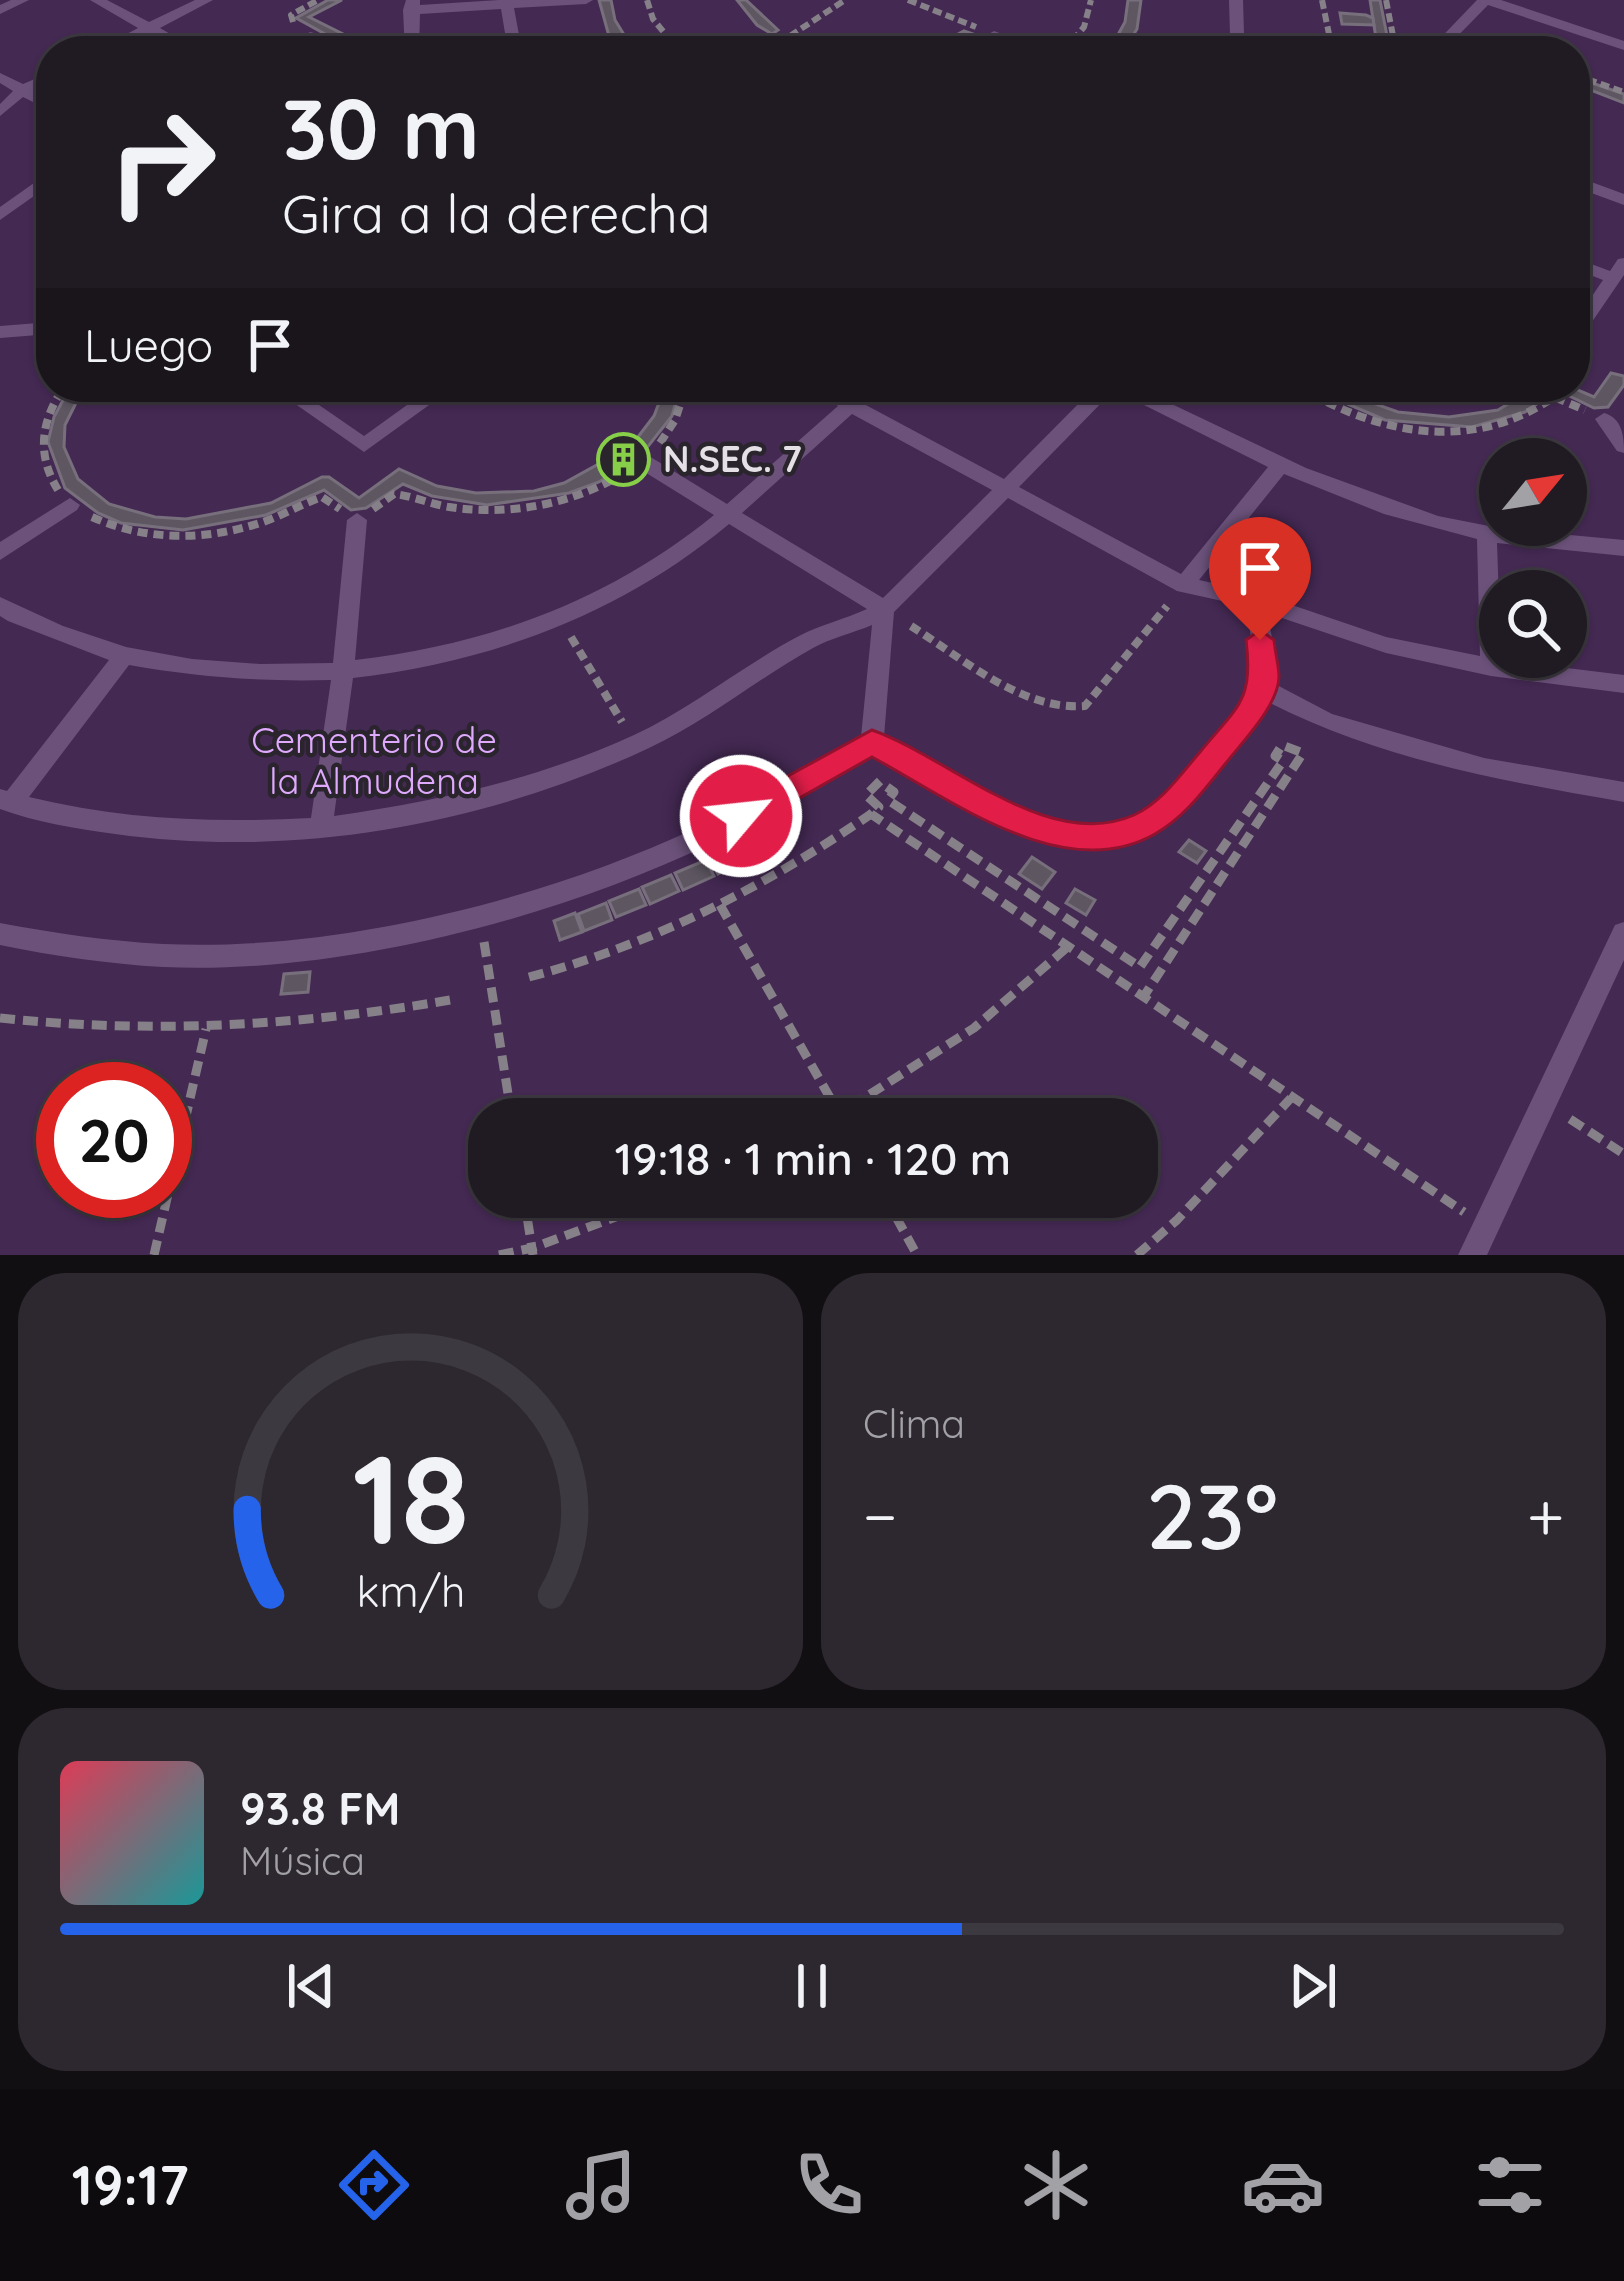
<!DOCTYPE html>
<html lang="es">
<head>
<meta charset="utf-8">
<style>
	body { margin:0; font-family:Quicksand,sans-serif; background:#2d282f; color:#f1f3f6; height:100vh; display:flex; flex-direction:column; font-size:45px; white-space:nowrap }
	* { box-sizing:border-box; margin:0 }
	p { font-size:39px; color:#a2a1a5 }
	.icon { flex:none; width:66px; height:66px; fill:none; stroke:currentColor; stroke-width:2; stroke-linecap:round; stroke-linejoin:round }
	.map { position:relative; height:1255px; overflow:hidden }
	.panel { display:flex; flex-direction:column; gap:18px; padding:18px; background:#120f13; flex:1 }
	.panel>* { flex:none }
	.guide { position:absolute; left:36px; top:36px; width:1554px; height:366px; border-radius:48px; box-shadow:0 3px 9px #0004,0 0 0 3px #3d3940; background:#201b22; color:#f1f3f6; overflow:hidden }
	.needle { width:78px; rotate:60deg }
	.buttons { position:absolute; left:1479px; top:438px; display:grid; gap:24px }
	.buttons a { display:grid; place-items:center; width:108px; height:108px; border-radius:50%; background:#201b22; box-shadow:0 3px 9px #0004,0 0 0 3px #3d3940; font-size:60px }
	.speed { position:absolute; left:36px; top:1062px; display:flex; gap:24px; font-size:60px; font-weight:700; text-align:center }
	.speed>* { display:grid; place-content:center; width:156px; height:156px; border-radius:50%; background:#201b22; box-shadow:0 3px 9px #0004,0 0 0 3px #3d3940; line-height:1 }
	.speed .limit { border:18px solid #d22; background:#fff; color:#111 }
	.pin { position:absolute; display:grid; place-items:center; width:102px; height:102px; color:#fff; margin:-123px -51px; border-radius:50% 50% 50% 0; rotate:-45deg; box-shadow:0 0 12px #0007 }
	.pin .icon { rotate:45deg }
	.me { position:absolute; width:132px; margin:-66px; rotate:62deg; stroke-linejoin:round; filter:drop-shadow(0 0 9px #0008) }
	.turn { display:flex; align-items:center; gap:42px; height:252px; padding:0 48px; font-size:54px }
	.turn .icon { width:156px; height:156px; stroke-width:2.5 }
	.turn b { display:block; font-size:84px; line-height:102px }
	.then { display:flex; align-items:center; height:114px; padding:0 48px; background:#0003; gap:24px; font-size:45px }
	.big { font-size:90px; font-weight:600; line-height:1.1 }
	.panel .card { flex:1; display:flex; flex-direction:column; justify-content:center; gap:18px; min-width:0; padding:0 42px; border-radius:48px; background:#2d282f }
	.panel .dial { align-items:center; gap:0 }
	.dial svg { height:312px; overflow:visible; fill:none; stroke:#3d3940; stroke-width:7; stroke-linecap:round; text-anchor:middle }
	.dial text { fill:#f1f3f6; stroke:none }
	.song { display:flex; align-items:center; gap:36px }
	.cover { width:144px; height:144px; border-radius:18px; background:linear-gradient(135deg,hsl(350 70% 55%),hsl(180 70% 35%)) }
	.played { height:12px; border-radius:6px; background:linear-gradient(90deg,#2563eb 60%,#3d3940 60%) }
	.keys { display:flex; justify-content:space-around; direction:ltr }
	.heat { display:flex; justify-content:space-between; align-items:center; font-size:66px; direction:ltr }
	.panel .tiles { flex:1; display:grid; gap:18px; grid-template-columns:1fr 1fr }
	.card:last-child { grid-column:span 2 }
	.trip { position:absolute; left:468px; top:1098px; width:690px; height:120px; border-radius:48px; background:#201b22; box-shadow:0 3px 9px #0004,0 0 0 3px #3d3940; font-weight:600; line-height:120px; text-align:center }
	.tab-bar { display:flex; height:192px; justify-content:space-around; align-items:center; background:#0d0b0e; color:#a2a1a5 }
	.tab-bar .icon { width:84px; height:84px }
	.tab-bar .active { color:#2563eb }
	.tab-bar b { font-size:54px; color:#f1f3f6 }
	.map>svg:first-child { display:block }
	.green { fill:#442953; fill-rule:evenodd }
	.building { fill:#5e5762; stroke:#77707c; stroke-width:3 }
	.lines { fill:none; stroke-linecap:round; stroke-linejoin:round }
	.path-far2 { stroke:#868189; stroke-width:6; stroke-dasharray:9 4.5; stroke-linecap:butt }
	.path-far1 { stroke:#868189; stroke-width:8; stroke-dasharray:10 6; stroke-linecap:butt }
	.path { stroke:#868189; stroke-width:9; stroke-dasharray:15 8; stroke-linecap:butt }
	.lane { fill:#6c527b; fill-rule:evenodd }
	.route { fill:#e11d48; stroke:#92132f; stroke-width:3 }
	.labels { text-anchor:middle; stroke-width:9; stroke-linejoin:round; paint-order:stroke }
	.poi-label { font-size:36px; font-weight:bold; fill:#e4e0e6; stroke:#2a242d; text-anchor:start }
	.park-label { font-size:36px; fill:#dfa9fe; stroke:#2a242d }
</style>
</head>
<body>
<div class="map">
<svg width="1624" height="1255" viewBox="0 0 1624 1255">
	<rect width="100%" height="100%" fill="#2a242d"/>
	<path class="green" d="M0,0H1624V1255H0ZM51,51H1575V387H51ZM1500,459H1566V525H1500ZM1500,591H1566V657H1500ZM63,1089H165V1191H63ZM489,1119H1137V1197H489Z"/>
	<g class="building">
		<polygon points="328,0 342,0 309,17 367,46 367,51 356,51 296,18"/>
		<polygon points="599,0 611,0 615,20 634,51 620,51 609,36"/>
		<polygon points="737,0 746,0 778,30 772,34 757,25"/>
		<polygon points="1128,0 1141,0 1137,29 1123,51 1109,51 1125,22"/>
		<polygon points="1370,0 1380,0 1390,51 1378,51"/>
		<polygon points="1340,13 1366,15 1373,18 1374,25 1342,24"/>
		<polygon points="964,31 973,34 943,48 897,51 945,41"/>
		<polygon points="1575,77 1624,94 1624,103 1575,84"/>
		<polygon points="1611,373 1624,376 1624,385 1608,407 1594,408 1557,390 1525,412 1472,427 1385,420 1308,387 1328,387 1398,412 1449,417 1498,410 1535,387 1571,387 1594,397"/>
		<polygon points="70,387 84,387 65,425 64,447 78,479 109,504 155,517 186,519 271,503 322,477 329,477 359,498 399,469 437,486 476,493 534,491 564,483 631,446 654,416 665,387 680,387 672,416 642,454 599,482 569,493 487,505 432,496 403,484 366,508 351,510 324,490 266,515 183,530 121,523 98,513 65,488 48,442 54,417"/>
		<polygon points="754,836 762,848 739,860 731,847"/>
		<polygon points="1189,840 1206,851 1197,863 1179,852"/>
		<polygon points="727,849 736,866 718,874 709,858"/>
		<polygon points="1032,857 1055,872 1042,889 1019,874"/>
		<polygon points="706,860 714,876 683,890 675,873"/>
		<polygon points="671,875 679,891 650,904 642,887"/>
		<polygon points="639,889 646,905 616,917 609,901"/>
		<polygon points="1075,889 1095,900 1086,915 1066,903"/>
		<polygon points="606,903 612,920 584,931 578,914"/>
		<polygon points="575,913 582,932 560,940 554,921"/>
		<polygon points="310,972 308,992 281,994 284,974"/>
	</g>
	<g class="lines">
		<g class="path-far2">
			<polyline points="647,0 653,19 679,51"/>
			<polyline points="908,0 976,27"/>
			<polyline points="1322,0 1330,39 1326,51"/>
			<polyline points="1386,0 1396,51"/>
			<polyline points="293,22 291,15 318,0"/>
			<polyline points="790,36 845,0"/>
			<polyline points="1257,37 1327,49"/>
			<polyline points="332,43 347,51"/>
			<polyline points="1064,51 1084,27 1091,0"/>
			<polyline points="1575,75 1624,92"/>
		</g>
		<g class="path-far1">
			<path d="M1299,387C1380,435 1472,453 1554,397L1585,410"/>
			<polyline points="660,443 675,420 686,387"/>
			<path d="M58,490C36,454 41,421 64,387"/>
			<path d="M373,509L394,494C413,496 430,504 449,507C508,516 569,505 621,475"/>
			<path d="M92,517C146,541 204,541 260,523C282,516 301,504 322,497L340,509"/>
			<path d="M911,626C962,658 1022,711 1085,706L1167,606"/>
			<polyline points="571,637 622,722"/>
		</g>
		<g class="path">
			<polyline points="880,781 866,795 879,807 871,814 1464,1212"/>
			<polyline points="887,787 894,792 888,800 1140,967 1283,761 1275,756 1282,745 1303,753 1144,996"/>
			<polyline points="720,905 841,1117"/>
			<polyline points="484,942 512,1119"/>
			<path d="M529,977C654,944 764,887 871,814"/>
			<path d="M0,1018C152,1034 299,1026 450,1000"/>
			<polyline points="831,1119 974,1028 1071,944"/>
			<polyline points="1570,1119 1624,1154"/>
			<polyline points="524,1197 533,1255"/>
			<polyline points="885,1197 917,1255"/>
			<polyline points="154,1255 206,1029"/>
			<polyline points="499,1255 532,1248 670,1197"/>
			<polyline points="1137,1255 1177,1220 1291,1098"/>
		</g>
		<g class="lane">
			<polygon points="11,0 29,0 0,14 0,5"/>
			<polygon points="90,0 107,0 149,22 195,0 213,0 160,28 199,51 181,51 149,33 113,51 95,51 138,28"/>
			<polygon points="406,0 420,0 420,5 499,0 593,0 586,4 514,8 522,51 508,51 501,9 420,14 419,51 405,51 403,10"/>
			<polygon points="1229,0 1243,0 1244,34 1239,51 1225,51 1230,34"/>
			<polygon points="1477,0 1501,0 1624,41 1624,50 1488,5 1443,51 1428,51"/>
			<polygon points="994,31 1040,48 1042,51 1022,51 989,38 987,35"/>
			<polygon points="310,32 322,35 296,51 278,51"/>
			<polygon points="774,43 781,47 778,51 761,51"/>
			<polygon points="51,72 51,82 33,90 51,101 51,111 23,97 0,116 0,104 13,91 0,83 0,73 23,84"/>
			<polygon points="51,171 51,184 0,220 0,207"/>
			<polygon points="1575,176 1624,194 1624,205 1575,187"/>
			<polygon points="1575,258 1610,271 1618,259 1624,258 1624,275 1581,338 1575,340 1575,321 1603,280 1575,269"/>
			<polygon points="51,322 51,334 0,338 0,326"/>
			<polygon points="271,387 293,387 364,436 432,387 454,387 364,452"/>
			<path d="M809,387H833L849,396L860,387H880L864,404L1004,479L1095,387H1136L1306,468L1438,516L1504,529L1624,540V556L1497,543L1501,660L1624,675V693L1491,676L1386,653L1267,613L1277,662L1275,684L1332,714L1484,758L1624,782V802C1502,781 1379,759 1268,702C1254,729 1232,751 1212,775C1197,793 1182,814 1161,827C1066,886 953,800 872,753C819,784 767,816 712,843C554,919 340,975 163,967C108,964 54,956 0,945V923C54,933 107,941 163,944C333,952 540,901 694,829C751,802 806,769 861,737L872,625C853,633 831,638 813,648C757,679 707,721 649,748C485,825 295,859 115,834C77,829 35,822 0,809V789L7,791L109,660L8,621L0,616V597L63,626L126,647L192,659L260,664L333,663L347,520L357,513L367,520L355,660C488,645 610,600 714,515L635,466L632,461L635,456H649L727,504L838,406ZM1114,390L1268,467L1181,574L1019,487ZM852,414L992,490L883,598L742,513ZM1284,474L1384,514L1477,539L1480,656L1386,637L1254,592L1199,580ZM1008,498L1177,591L1245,606C1262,687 1256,691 1203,753C1185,773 1169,798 1146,812C1067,861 951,776 884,737L894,612ZM729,524L867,609C845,619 820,625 799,636C742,666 692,708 634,735C538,779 438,801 334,816L353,678C492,662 621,614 729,524ZM129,665C197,677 262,682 331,680L311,818C215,823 123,820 29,797Z"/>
			<path d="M1604,413C1622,418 1624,436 1624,453L1617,451L1595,419Z"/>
			<polygon points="70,498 80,505 77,510 0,560 0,542"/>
			<polygon points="1624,922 1624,960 1487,1255 1458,1255 1615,925"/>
		</g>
	</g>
	<path class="route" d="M1260,630L1274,640C1275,652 1279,666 1279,677C1278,706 1243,741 1226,763C1205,789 1185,817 1155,834C1064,886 950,799 872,757L752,825L741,829L731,825L726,816L731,807L872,730C949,757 1048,853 1134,815C1162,802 1181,774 1200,752C1237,707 1254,701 1246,640Z"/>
	<defs>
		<symbol id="building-ring" viewBox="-11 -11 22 22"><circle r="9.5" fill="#2a242d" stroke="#88cf49" stroke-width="1.5"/><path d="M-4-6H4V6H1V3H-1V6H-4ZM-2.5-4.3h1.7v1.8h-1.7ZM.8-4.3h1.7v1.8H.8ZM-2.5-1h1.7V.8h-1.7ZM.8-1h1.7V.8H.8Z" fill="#88cf49"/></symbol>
	</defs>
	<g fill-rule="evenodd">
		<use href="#building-ring" x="594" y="430" width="59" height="59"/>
	</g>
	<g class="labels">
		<g class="poi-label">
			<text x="663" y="472">N.SEC. 7</text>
		</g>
		<g class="park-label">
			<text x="374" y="753">Cementerio de<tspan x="374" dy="41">la Almudena</tspan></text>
		</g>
	</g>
</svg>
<div class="buttons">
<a><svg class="needle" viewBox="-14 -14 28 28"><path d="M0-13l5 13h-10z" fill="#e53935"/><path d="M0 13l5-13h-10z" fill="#a2a1a5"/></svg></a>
<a><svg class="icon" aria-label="search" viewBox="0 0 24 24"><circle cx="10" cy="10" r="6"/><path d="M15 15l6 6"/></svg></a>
</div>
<div class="speed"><div class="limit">20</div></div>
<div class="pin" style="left:1260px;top:640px;background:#d93025"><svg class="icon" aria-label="arrive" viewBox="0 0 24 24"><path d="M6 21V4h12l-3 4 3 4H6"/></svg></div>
<svg class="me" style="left:741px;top:816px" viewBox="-20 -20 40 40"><circle r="17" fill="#e11d48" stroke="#fff" stroke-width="3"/><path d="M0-11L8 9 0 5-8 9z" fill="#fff"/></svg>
<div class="trip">19:18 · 1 min · 120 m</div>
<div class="guide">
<div class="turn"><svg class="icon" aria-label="right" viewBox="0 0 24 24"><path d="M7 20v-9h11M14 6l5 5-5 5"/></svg><div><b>30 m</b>Gira a la derecha</div></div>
<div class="then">Luego<svg class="icon" aria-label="arrive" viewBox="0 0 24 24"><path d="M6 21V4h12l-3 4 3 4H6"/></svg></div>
</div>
</div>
<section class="panel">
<div class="tiles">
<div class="card dial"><svg viewBox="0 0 100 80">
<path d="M14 69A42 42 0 1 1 86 69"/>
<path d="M14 69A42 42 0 0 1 8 47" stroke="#2563eb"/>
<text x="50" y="56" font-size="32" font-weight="700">18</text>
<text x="50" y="72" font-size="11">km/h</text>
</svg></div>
<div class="card"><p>Clima</p>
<div class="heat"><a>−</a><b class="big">23°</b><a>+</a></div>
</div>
<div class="card">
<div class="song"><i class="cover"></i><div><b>93.8 FM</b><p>Música</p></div></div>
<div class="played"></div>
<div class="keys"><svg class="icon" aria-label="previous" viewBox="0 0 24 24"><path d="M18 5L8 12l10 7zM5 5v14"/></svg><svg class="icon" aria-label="pause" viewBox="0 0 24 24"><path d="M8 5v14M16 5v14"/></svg><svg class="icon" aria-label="next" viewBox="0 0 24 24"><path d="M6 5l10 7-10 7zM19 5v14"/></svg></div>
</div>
</div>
</section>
<nav class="tab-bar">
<b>19:17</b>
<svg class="icon active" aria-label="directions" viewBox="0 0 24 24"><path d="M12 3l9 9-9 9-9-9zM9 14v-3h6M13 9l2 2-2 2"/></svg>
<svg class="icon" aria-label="music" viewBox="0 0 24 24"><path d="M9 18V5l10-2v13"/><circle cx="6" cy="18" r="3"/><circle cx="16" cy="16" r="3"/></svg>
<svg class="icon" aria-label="phone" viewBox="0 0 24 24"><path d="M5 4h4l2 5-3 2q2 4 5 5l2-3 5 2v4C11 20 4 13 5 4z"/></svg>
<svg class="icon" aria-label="climate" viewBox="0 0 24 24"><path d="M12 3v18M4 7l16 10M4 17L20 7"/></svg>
<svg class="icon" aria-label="car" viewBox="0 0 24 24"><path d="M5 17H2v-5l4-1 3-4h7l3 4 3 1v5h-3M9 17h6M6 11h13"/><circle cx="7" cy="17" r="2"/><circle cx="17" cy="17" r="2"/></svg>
<svg class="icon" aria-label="filters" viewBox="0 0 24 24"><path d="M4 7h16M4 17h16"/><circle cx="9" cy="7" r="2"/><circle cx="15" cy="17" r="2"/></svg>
</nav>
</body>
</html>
